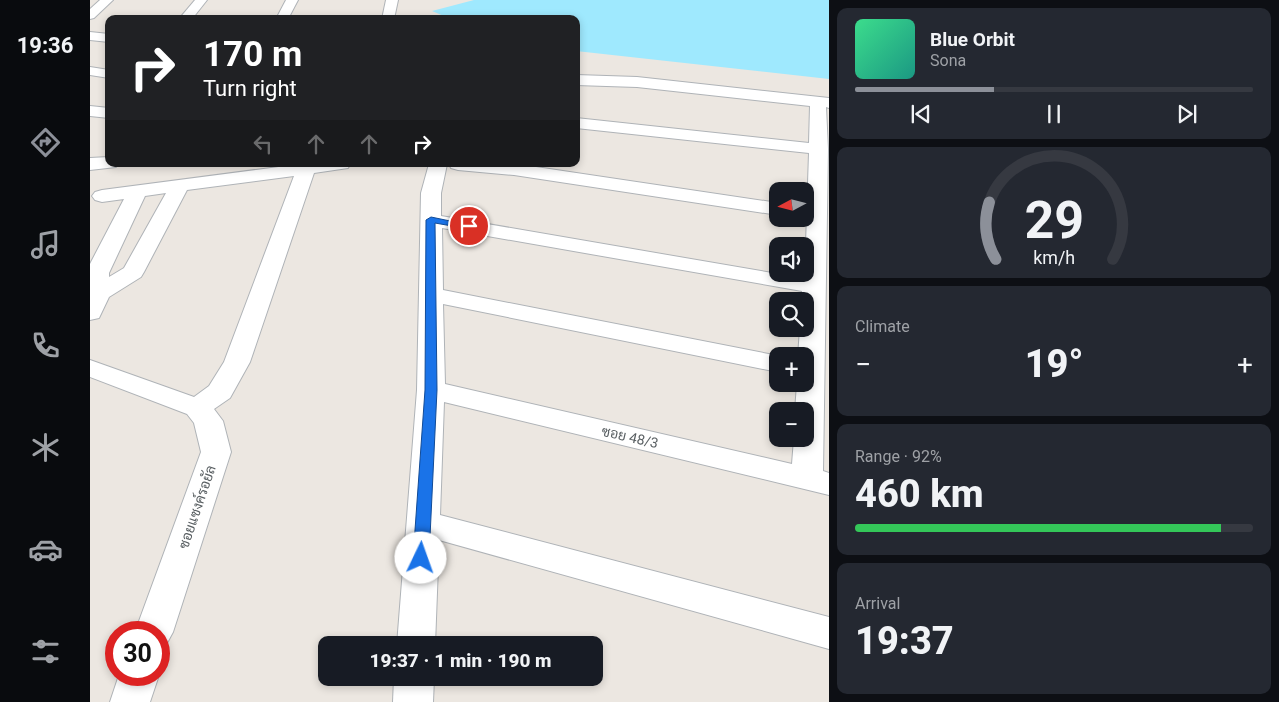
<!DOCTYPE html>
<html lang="en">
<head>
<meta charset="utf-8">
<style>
	body { margin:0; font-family:Roboto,Sarabun,sans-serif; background:#242831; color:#f1f3f6; height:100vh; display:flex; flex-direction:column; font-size:19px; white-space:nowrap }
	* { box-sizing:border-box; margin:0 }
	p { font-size:16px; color:#9ea1a6 }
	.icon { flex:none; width:28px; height:28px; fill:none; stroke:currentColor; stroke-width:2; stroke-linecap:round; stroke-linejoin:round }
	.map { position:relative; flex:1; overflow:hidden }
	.sheet { display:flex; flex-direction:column; gap:8px; padding:8px; background:#0d0f14; width:450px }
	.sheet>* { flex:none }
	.hud { position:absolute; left:15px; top:15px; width:475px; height:152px; border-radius:10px; box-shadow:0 2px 8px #0003; background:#202124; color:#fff; overflow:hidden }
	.needle { width:32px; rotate:263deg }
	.tools { position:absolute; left:679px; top:182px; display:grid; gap:10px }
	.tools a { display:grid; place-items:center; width:45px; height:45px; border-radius:10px; background:#171b24; box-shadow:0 2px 8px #0003; font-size:25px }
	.speed { position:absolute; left:15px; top:621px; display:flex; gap:10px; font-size:25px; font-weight:700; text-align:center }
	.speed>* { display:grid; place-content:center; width:65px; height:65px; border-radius:50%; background:#171b24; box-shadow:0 2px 8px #0003; line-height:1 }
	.speed .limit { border:8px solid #d22; background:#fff; color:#111 }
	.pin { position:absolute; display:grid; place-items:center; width:42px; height:42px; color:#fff; margin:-21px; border:2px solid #fff; border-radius:50%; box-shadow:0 1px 5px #0007 }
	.me { position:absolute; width:55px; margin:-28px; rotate:3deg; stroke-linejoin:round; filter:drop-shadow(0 0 4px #0008) }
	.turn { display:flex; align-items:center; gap:18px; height:105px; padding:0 15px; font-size:22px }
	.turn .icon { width:65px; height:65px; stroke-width:2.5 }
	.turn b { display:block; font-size:35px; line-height:42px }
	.lanes { display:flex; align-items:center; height:48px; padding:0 15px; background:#0003; justify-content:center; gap:25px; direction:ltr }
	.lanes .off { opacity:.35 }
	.big { font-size:38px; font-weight:800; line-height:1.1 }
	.sheet .card { flex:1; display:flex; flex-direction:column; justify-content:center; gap:8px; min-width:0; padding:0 18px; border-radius:10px; background:#242831 }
	.sheet .dial { align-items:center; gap:0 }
	.dial svg { height:130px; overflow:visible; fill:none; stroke:#363941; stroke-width:7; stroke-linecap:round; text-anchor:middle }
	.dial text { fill:#f1f3f6; stroke:none }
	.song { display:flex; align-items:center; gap:15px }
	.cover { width:60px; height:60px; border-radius:8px; background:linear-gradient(135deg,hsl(150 70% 55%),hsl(170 70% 35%)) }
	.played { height:5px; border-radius:2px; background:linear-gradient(90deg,#8c9099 35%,#363941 35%) }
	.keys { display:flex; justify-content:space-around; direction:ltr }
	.heat { display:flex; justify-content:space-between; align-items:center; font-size:28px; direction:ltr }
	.charge { height:8px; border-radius:4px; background:linear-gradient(90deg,#34c759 92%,#363941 0) }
	.trip { position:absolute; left:228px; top:636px; width:285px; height:50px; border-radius:10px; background:#171b24; box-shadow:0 2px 8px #0003; font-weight:800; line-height:50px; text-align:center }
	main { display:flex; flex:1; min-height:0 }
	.dock { display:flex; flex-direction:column; width:90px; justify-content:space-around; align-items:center; background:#090b0e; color:#9ea1a6 }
	.dock .icon { width:35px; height:35px }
	.dock .active { color:#8c9099 }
	.dock b { font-size:22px; color:#f1f3f6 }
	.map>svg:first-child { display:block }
	.water { fill:#9fe9fe }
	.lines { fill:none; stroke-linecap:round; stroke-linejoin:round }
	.minor-casing { stroke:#afb3b7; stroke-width:2 }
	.minor { fill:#fff; fill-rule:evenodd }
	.route { fill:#1a73e8; stroke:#114b97 }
	.labels { text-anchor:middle; stroke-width:4; stroke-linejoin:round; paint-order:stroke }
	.street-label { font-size:14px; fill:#595f62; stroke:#fff }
</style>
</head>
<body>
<main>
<nav class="dock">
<b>19:36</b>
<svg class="icon active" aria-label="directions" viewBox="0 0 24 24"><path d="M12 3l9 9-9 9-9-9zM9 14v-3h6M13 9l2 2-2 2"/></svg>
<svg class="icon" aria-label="music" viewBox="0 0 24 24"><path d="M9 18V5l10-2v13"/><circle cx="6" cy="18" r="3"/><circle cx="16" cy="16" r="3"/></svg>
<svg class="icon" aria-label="phone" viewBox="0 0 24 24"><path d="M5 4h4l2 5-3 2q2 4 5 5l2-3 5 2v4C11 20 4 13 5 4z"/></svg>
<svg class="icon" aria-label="climate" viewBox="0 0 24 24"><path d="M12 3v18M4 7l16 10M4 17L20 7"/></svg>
<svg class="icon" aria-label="car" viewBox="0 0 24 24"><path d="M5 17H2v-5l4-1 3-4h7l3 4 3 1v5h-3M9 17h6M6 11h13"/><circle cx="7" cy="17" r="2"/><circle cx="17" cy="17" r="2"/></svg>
<svg class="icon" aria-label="filters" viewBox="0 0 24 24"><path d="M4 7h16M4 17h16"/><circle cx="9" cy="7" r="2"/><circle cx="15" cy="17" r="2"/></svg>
</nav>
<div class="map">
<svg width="739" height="702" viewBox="0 0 739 702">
	<rect width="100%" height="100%" fill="#ece7e1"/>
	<polygon class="water" points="384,0 739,0 739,79 486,51 486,19 361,19 342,11"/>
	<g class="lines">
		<defs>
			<g id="minor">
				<polygon points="10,0 23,0 4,18 0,19 0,9"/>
				<polygon points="105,0 117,0 102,19 89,19"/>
				<polygon points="196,0 208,0 198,19 186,19"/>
				<polygon points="296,0 308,0 304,19 292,19"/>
				<polygon points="0,32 19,34 19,42 0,40"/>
				<polygon points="0,67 19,70 19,78 0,75"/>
				<path d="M486,75L547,77L739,98V108L736,107L738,149L733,471L739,473V495L354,402L350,515L739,617V649L349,540L345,645H307L327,390L331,193L339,164H357L351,193V216L688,274L713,277L715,274L719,153L486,128V118L719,143L720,106L547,87L486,85ZM352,228L712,291V301H715V329H710L708,356H715V384H707L705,411H715V439H704L702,464L355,384L353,304L688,372L689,356L353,290Z"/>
				<polygon points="0,106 19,108 19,118 0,116"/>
				<polygon points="19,157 19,164 28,164 26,167 0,170 0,158"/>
				<path d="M211,164H260L258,168L224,173L160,362L140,398L124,409L133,421L141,452L83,632L77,643L69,646V632H45L111,452L104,423L97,414L0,377V360L104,397L119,386L134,362L204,176L97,190L54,272L51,277L19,297L9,318L0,320V264L34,199L12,202L5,200L2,196L5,192L12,190ZM76,193L34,268L19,277V273L55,196Z"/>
				<polygon points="359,164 426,164 688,203 688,215 424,175 368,170 361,168"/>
				<polygon points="29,675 69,675 60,702 20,702"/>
				<polygon points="304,678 344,678 343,702 303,702"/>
			</g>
		</defs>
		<use href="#minor" class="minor-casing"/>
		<use href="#minor" class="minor"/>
	</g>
	<polygon class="route" points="341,217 384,226 379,229 345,223 347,390 339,558 336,562 326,562 323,558 335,390 336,220"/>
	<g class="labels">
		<g class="street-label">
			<text transform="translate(540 437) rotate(13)" y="5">ซอย 48/3</text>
			<text transform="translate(107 507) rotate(-71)" y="5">ซอยแซงค์รอยัล</text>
		</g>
	</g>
</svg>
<div class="tools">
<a><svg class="needle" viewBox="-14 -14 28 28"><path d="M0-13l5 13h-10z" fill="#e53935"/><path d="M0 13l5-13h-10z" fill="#9ea1a6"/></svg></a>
<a><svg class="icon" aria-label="sound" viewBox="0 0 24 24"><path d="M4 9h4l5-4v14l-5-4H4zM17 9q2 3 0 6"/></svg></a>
<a><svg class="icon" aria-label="search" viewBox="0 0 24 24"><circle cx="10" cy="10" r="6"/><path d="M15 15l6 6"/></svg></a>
<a>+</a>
<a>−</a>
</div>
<div class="speed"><div class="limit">30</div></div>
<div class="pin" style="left:379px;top:226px;background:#d93025"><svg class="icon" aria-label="arrive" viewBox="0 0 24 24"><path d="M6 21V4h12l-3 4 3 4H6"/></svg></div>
<svg class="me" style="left:331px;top:558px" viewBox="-20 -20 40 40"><circle r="19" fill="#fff"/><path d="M0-13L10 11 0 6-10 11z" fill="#1a73e8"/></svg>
<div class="trip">19:37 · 1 min · 190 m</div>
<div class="hud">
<div class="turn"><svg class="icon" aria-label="right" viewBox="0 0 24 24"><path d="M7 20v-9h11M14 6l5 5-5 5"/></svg><div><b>170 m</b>Turn right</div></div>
<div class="lanes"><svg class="icon off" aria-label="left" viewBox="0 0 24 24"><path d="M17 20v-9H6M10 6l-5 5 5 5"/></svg><svg class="icon off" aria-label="ahead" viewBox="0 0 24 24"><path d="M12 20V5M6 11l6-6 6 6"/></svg><svg class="icon off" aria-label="ahead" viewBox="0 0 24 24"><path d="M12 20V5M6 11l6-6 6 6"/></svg><svg class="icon" aria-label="right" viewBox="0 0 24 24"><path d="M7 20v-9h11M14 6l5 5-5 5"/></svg></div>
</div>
</div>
<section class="sheet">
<div class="card">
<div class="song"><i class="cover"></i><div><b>Blue Orbit</b><p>Sona</p></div></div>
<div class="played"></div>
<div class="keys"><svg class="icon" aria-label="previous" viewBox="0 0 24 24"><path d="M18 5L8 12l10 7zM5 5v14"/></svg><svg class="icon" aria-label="pause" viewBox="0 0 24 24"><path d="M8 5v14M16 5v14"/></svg><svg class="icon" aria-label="next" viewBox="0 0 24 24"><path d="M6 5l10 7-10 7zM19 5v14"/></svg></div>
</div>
<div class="card dial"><svg viewBox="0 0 100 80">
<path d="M14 69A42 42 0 1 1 86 69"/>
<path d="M14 69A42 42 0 0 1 10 34" stroke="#8c9099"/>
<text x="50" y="56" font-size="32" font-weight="700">29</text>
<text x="50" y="72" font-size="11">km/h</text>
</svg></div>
<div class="card"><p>Climate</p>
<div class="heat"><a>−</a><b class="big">19°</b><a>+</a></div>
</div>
<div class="card"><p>Range · 92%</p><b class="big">460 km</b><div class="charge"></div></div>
<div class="card"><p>Arrival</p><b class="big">19:37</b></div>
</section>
</main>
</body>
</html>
